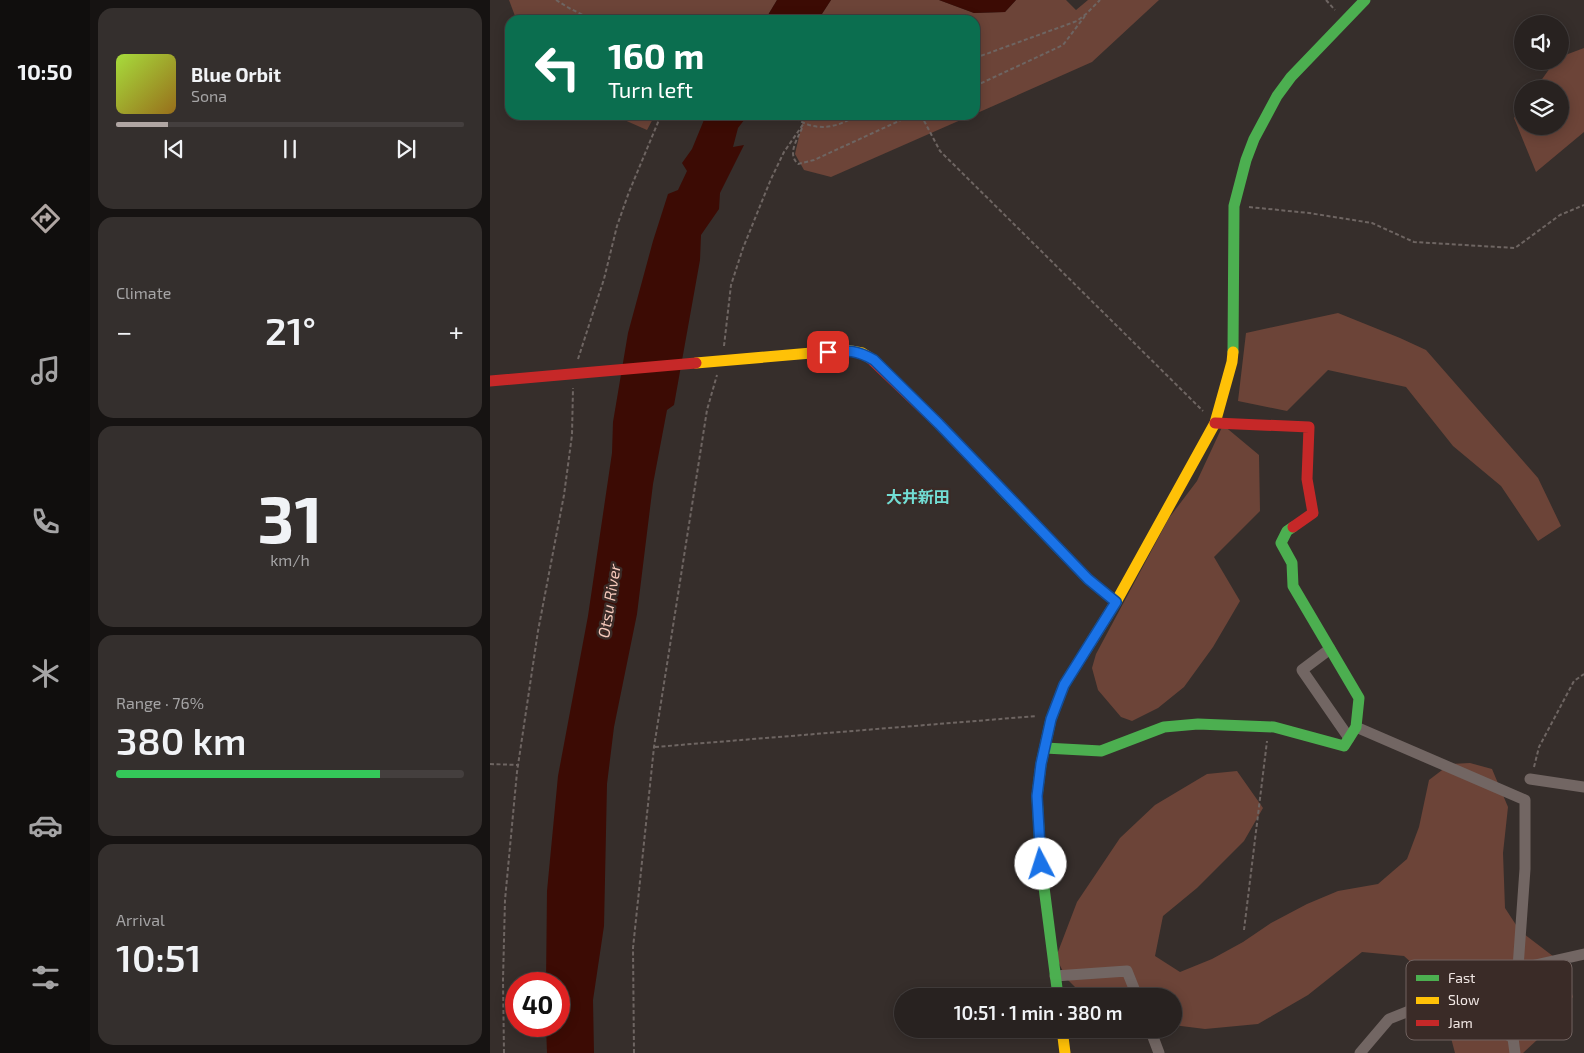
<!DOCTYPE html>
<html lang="en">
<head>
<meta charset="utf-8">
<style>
	body { margin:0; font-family:"Exo 2","Noto Sans JP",sans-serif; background:#342f2d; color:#f1f3f6; height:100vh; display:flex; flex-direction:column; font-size:19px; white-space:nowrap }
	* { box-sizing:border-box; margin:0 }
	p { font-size:16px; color:#a5a4a5 }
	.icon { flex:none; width:28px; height:28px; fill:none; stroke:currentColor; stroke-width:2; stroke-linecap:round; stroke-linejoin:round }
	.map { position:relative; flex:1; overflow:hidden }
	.panel { display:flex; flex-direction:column; gap:8px; padding:8px; background:#161312; width:400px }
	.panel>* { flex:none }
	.banner { position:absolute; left:15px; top:15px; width:475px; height:105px; border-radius:15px; box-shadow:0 2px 12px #0003,0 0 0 1px #443f3e; background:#0b6e4f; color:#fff; overflow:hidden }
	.buttons { position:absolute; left:1024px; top:15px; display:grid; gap:10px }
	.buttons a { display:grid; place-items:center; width:55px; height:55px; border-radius:50%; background:#282220; box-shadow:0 2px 12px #0003,0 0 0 1px #443f3e; font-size:25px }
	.speed { position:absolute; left:15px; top:972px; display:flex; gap:10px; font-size:25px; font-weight:700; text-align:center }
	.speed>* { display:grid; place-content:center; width:65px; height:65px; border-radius:50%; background:#282220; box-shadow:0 2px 12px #0003,0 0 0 1px #443f3e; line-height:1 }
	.speed .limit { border:8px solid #d22; background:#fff; color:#111 }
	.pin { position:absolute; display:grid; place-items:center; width:42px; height:42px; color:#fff; margin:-21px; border-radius:10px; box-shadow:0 2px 8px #0006 }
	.me { position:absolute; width:55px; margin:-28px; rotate:355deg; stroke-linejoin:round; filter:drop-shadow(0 0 4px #0008) }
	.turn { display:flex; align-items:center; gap:18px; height:105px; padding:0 20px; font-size:22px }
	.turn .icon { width:65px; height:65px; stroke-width:2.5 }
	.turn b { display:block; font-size:35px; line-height:42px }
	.big { font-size:38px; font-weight:600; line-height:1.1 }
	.panel .card { flex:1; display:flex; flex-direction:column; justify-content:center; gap:8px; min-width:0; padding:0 18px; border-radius:15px; background:#342f2d }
	.panel .dial { align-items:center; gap:0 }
	.dial b { font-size:65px; line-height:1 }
	.song { display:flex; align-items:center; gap:15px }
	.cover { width:60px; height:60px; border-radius:8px; background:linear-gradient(135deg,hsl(80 70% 55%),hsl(40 70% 35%)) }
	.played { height:5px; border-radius:2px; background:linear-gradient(90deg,#b0a6a3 15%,#443f3e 15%) }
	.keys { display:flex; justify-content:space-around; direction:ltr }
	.heat { display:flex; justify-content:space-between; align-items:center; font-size:28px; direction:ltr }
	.charge { height:8px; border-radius:4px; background:linear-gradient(90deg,#34c759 76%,#443f3e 0) }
	.trip { position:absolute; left:404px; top:988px; width:288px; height:50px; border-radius:25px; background:#282220; box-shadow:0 2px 12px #0003,0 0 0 1px #443f3e; font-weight:600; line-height:50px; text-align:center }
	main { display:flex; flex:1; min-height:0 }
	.dock { display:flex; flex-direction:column; width:90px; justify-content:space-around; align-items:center; background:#100e0d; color:#a5a4a5 }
	.dock .icon { width:35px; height:35px }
	.dock .on { color:#b0a6a3 }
	.dock b { font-size:22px; color:#f1f3f6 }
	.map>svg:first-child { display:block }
	.green { fill:#6c4438 }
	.water { fill:#3c0b04 }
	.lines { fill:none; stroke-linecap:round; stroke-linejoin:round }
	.path { stroke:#6e6562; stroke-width:2; stroke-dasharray:4 2.5; stroke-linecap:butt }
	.street { stroke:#726663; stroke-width:11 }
	.fast { stroke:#4caf50; stroke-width:11 }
	.slow { stroke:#ffc107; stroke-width:11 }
	.jam { stroke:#c62828; stroke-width:11 }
	.route-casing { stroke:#114b97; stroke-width:12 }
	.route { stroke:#1a73e8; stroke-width:9 }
	.labels { text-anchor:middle; stroke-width:5; stroke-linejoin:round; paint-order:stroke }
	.neighbourhood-label { font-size:16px; font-weight:bold; fill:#72ddd4; stroke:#3a2b27 }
	.water-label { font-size:16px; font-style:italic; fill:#f5c8ba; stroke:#3a2b27 }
	.key { fill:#3a2b27; stroke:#716360; stroke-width:1 }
	.key-label { font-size:14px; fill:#f1e7e4 }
</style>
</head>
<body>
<main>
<nav class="dock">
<b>10:50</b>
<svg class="icon on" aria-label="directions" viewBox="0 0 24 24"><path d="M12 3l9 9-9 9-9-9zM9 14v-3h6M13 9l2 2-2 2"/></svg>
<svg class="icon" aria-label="music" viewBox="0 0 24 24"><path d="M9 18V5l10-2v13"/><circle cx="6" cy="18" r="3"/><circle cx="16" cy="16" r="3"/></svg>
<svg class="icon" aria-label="phone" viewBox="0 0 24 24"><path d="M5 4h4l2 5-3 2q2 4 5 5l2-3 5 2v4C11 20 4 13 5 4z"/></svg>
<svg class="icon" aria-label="climate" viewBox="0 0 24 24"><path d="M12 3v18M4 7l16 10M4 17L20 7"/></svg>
<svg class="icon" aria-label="car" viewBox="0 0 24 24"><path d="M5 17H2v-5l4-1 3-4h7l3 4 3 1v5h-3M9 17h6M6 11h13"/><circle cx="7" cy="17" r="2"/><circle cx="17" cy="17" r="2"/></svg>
<svg class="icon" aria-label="filters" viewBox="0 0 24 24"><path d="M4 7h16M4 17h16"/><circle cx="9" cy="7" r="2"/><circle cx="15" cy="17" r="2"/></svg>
</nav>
<section class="panel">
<div class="card">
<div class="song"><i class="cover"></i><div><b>Blue Orbit</b><p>Sona</p></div></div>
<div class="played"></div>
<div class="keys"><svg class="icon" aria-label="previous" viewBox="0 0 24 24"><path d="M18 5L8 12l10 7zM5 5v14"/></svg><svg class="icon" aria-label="pause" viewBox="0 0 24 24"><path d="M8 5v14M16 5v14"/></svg><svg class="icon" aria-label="next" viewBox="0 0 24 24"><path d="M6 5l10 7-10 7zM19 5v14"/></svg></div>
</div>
<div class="card"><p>Climate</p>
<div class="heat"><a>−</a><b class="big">21°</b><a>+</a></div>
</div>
<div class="card dial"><b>31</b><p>km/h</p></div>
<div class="card"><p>Range · 76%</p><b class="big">380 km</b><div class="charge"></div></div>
<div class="card"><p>Arrival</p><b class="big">10:51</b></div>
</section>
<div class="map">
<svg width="1094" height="1053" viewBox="0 0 1094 1053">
	<rect width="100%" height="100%" fill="#362e2b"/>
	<g class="green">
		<polygon points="19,0 287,0 275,20 28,20 25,16"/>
		<polygon points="341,0 449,0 484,13 515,12 526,0 576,0 586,10 598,0 669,0 602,62 485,114 485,20 328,20"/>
		<polygon points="1094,48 1094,132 1046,172 1024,118 1032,106 1032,126 1070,126 1070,89 1045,89 1065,61 1070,61 1070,57"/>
		<polygon points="123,115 165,115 157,130"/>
		<polygon points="314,115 482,115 341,177 314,170 305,154"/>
		<polygon points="848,313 910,338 936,350 1048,478 1071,526 1048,541 1011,486 963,446 916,387 838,370 797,411 748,401 756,333"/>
		<polygon points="733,425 769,455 770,511 724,557 750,601 723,647 694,687 668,708 642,721 631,717 608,690 602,668 606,654 679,518 707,481"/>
		<polygon points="980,763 1002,769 1018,807 1013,853 1015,908 1030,931 1072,963 1083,997 1060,1028 1033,1053 965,1053 956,1019 953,991 914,956 872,952 818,995 768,1024 715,1029 683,1025 682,996 594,996 576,978 566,957 587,902 630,838 665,805 717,774 747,771 773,808 754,841 707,888 673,916 665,956 690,972 722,959 753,942 781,923 817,904 848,891 888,884 917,859 929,827 939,780 960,764"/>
	</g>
	<g class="water">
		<polygon points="287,0 341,0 328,20 275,20"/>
		<polygon points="449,0 526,0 515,12 484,13"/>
		<polygon points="216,115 258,115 248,128 243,147 254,145 230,193 229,209 211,235 210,260 184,405 177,410 163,484 147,614 124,727 117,784 114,926 103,1000 104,1053 57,1053 56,1026 69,1026 69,984 56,984 57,891 68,776 98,616 122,453 123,422 138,333 163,241 178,194 188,190 197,171 192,163 202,149"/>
	</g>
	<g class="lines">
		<g class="path">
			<polyline points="66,0 79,8 103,20"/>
			<polyline points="836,0 845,10"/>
			<polyline points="485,58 587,21 596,14 610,0"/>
			<polyline points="485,86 573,45 595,16"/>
			<path d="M300,115C304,117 309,121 314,123C331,131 352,126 366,115"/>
			<polyline points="431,115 450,151 713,411"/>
			<path d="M312,128C307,140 297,154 308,164L324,160L422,115"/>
			<polyline points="759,207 819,213 882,223 924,242 1025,248 1070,215 1094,205"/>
			<polyline points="234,346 241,285 253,248 281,179 294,152 314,123"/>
			<polyline points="88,359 114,279 127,226 139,192 171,115"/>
			<polyline points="165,747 547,716"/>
			<polyline points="0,764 28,765"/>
			<polyline points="1044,767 1049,747 1084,681 1094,674"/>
			<polyline points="754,930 777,741"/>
			<polyline points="14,1053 13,980 15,900 27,772 48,631 74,495 82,435 83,388"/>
			<polyline points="144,1053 143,948 164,747 217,410 227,375"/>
		</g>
		<g class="street">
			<polyline points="840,649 812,670 859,738"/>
			<polyline points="866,727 1035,800 1035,869 1023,1038 1025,1053"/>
			<polyline points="1040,779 1094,787"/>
			<polyline points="1028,969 1094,954"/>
			<polyline points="565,976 637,971 647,996"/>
			<polyline points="660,1029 669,1053"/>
			<polyline points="870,1053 899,1019 934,1005 971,1005 1023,1038"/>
		</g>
		<g class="fast">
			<polyline points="743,352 744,206 756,160 764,139 787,96 801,77 875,0"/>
			<polyline points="510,488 598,579 626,602"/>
			<polyline points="555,748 611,751 674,727 708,724 784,727 854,746 866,727 869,698 803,586 802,563 791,543 797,531 803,527"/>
			<polyline points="568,996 551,864 547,796 551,764 561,719 574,685 601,642"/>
		</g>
		<g class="slow">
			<polyline points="206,363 356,350 372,353 380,358"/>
			<polyline points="601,642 626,602 725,423 742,362 743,352"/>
			<polyline points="572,1029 575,1053"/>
		</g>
		<g class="jam">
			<polyline points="380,358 449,424 510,488"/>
			<polyline points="0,381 206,363"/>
			<polyline points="725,423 819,427 817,479 823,513 803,527"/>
		</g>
	</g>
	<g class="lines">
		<defs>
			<path id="route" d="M338,352C357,350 367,350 384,360L449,424L598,579L626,602L574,685L561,719L551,764L547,796L551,864"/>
		</defs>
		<use href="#route" class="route-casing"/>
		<use href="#route" class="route"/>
	</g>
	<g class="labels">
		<g class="neighbourhood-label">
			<text x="428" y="503">大井新田</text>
		</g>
		<g class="water-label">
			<text transform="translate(119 601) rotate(-81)" y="6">Otsu River</text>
		</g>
	</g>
	<rect x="916" y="960" width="166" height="80" rx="8" class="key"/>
	<rect x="926" y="975" width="23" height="6" fill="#4caf50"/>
	<rect x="926" y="997" width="23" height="7" fill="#ffc107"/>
	<rect x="926" y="1020" width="23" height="6" fill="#c62828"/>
	<g class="key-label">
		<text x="958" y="983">Fast</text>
		<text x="958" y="1005">Slow</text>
		<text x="958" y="1028">Jam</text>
	</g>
</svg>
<div class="buttons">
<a><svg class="icon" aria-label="sound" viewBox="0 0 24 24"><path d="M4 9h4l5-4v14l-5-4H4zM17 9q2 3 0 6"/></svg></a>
<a><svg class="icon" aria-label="layers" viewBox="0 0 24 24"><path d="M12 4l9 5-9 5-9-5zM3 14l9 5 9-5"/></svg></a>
</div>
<div class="speed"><div class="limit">40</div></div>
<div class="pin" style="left:338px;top:352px;background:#d93025"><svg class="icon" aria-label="arrive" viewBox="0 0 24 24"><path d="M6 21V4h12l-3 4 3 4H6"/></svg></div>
<svg class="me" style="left:551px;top:864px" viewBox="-20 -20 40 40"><circle r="19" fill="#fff"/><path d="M0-13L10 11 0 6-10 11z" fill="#1a73e8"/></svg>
<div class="trip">10:51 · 1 min · 380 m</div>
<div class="banner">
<div class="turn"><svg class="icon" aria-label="left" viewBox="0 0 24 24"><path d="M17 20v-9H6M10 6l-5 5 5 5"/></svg><div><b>160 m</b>Turn left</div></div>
</div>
</div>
</main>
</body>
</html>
